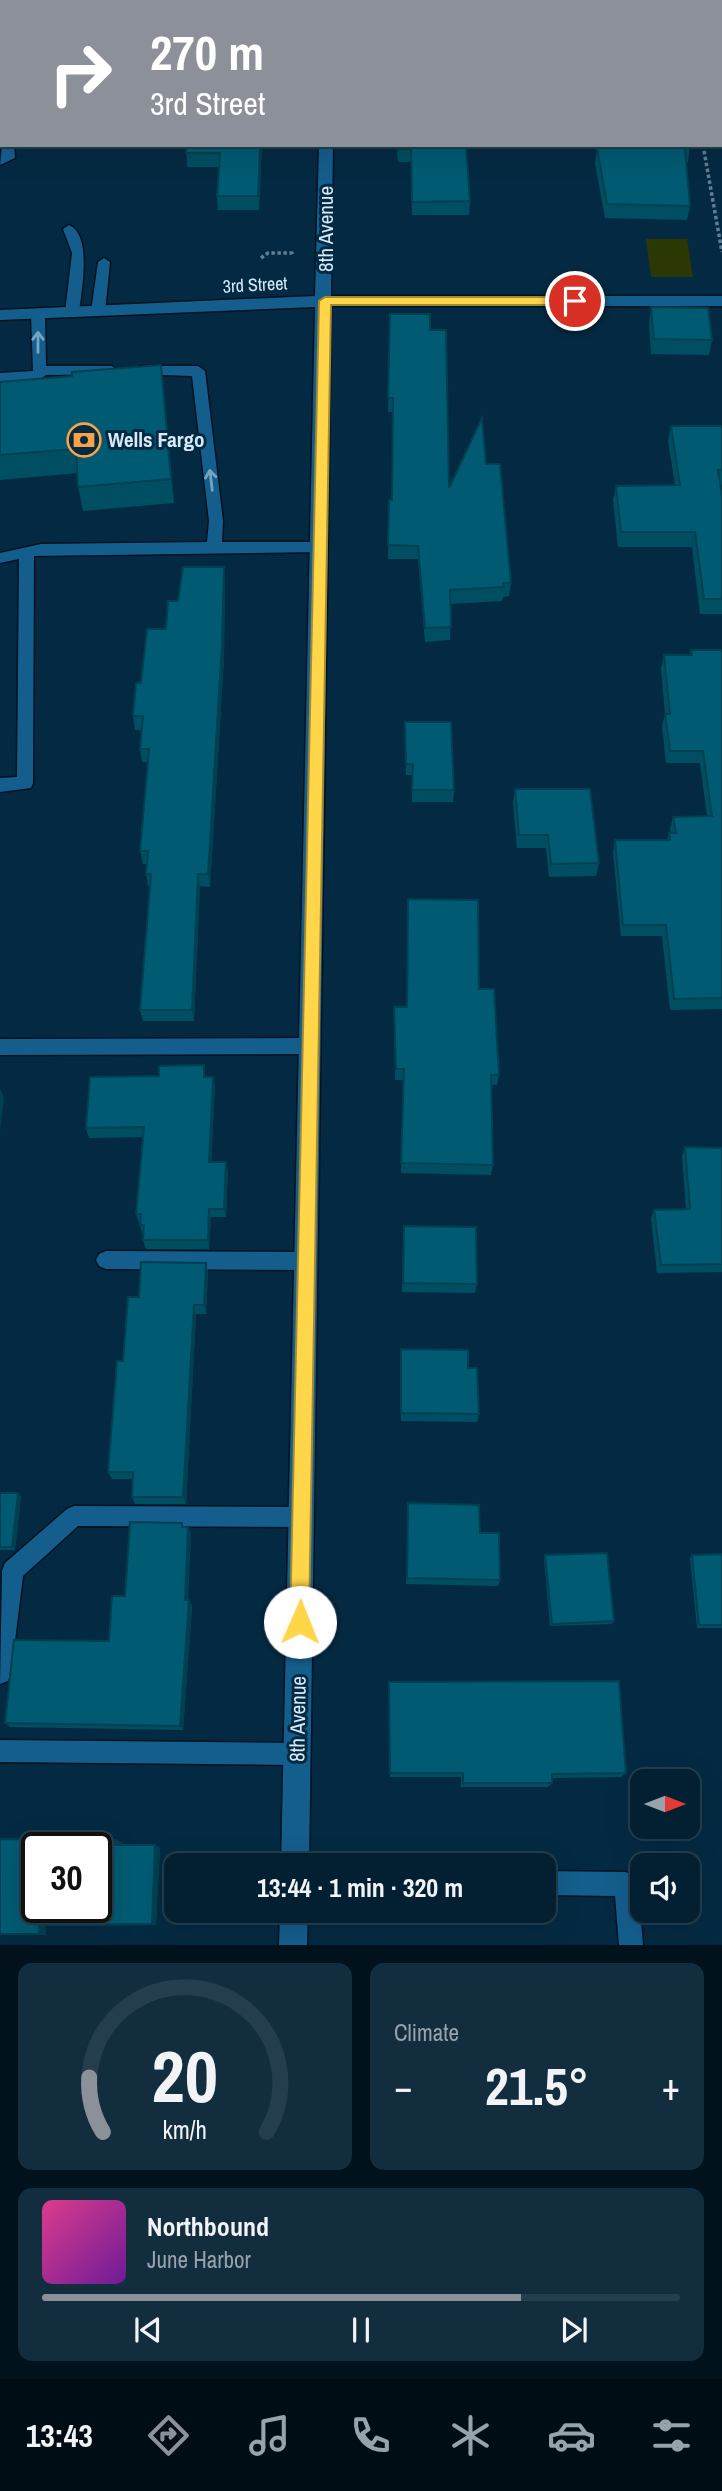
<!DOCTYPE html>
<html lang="en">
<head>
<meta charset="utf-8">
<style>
	body { margin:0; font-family:"Archivo Narrow",sans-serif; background:#112d3e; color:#f1f3f6; height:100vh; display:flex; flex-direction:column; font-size:26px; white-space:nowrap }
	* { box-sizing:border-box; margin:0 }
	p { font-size:23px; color:#97a3ac }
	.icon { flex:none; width:38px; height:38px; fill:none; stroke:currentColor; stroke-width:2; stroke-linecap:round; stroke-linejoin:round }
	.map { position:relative; height:1945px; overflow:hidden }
	.panel { display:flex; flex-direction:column; gap:18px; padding:18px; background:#02121c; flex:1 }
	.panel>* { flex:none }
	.top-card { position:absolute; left:0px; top:0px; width:723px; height:147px; box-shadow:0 7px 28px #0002,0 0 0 2px #243e4d; background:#8c9099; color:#fff; overflow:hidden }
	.needle { width:46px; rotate:90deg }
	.fabs { position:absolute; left:630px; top:1769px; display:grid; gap:14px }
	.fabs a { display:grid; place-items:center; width:70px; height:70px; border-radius:14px; background:#032032; box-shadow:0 7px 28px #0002,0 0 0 2px #243e4d; font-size:35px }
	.speed { position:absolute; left:21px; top:1832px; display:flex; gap:14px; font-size:35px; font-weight:700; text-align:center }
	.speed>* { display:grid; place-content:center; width:91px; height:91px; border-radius:50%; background:#032032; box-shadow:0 7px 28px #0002,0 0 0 2px #243e4d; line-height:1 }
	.speed .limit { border:4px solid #111; border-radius:10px; background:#fff; color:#111 }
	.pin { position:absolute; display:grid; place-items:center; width:60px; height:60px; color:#fff; margin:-30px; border:4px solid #fff; border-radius:50%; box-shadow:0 2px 7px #0007 }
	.me { position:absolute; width:77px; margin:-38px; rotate:1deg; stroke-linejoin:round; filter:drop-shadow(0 0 5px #0008) }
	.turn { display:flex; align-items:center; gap:24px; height:147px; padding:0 35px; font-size:32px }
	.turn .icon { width:91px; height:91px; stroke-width:2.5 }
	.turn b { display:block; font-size:49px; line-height:60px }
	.big { font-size:52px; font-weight:700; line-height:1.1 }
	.panel .widget { flex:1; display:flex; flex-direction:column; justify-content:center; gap:10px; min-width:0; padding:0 24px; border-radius:14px; background:#112d3e }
	.panel .dial { align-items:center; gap:0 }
	.dial svg { height:182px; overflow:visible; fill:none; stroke:#243e4d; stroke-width:7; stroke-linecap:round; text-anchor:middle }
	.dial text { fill:#f1f3f6; stroke:none }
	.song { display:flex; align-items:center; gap:21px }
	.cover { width:84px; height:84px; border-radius:10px; background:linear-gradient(135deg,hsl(330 70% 55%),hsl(280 70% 35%)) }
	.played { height:7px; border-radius:4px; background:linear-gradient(90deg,#8c9099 75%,#243e4d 75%) }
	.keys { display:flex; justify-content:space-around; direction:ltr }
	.heat { display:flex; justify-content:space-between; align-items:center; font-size:38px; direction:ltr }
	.panel .tiles { flex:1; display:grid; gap:18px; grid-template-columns:1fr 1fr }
	.widget:last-child { grid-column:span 2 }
	.trip { position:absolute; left:164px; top:1853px; width:392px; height:70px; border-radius:14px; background:#032032; box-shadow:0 7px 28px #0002,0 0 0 2px #243e4d; font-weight:700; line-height:70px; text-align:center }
	.tabs { display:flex; height:112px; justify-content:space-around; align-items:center; background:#010d14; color:#97a3ac }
	.tabs .icon { width:49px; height:49px }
	.tabs .selected { color:#8c9099 }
	.tabs b { font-size:32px; color:#f1f3f6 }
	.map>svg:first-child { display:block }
	.green { fill:#2c3803 }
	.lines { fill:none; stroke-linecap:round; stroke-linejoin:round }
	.lane-casing { stroke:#001220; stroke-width:3 }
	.street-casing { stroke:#001220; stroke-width:3 }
	.path { stroke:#607e93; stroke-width:3.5; stroke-dasharray:3.5 2.5; stroke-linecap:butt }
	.lane { fill:#145e8d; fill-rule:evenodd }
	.street { fill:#145e8d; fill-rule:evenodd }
	.wall { fill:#004e62 }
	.shaded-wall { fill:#004050 }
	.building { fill:#005b72; stroke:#004050; stroke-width:2; fill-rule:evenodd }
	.oneway { stroke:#75a4c4 }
	.route { fill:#ffd54a; stroke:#a68a30; stroke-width:2 }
	.labels { text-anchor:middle; stroke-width:6; stroke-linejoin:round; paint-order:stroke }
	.far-street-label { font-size:18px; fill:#d6eafa; stroke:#042a43 }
	.street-label { font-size:21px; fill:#d6eafa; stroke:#042a43 }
	.poi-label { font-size:21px; font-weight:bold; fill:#d6eafa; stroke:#042a43; text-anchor:start }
</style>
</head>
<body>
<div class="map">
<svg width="722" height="1945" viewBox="0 0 722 1945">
	<rect width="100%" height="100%" fill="#042a43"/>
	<polygon class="green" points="646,239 687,239 693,277 651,277"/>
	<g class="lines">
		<defs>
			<g id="lane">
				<rect x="0" y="126" width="2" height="8"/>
				<polygon points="2,145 14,145 15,158 0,165"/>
				<path d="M69,225C93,235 81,292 79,313L72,317L65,313L72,253L63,229Z"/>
				<polygon points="104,258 110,262 105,312 98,316 91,312 98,262"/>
				<polygon points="38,310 45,314 46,366 112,366 119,371 117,374 46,375 39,380 0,383 0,373 33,371 31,314"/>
				<polygon points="140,366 198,366 205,371 223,521 222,542 320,542 327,547 320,552 34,556 33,783 31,788 0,792 0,778 17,777 19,559 0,563 0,553 41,544 207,542 209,521 192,376 135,374 133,371"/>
				<polygon points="311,1038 317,1040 320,1046 317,1052 311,1054 0,1055 0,1039"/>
				<polygon points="106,1251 306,1252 313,1255 316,1261 313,1267 306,1270 106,1269 99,1266 96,1260 99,1254"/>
				<polygon points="74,1506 302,1507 309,1510 312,1517 309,1524 302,1527 78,1526 23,1576 11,1673 8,1681 0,1684 2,1571 5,1563 67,1509"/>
				<polygon points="0,1740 297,1743 305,1746 308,1754 305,1762 297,1765 0,1762"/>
				<polygon points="544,1871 626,1872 634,1876 638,1884 643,1945 619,1945 615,1896 544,1895"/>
			</g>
			<g id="street">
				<rect x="322" y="0" width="14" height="2"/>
				<rect x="702" y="0" width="14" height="2"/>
				<rect x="721" y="58" width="1" height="13"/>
				<polygon points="319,145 333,145 331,296 722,296 722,306 331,306 309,1866 281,1866 315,307 0,320 0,310 315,296"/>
				<polygon points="280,1911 308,1911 307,1945 279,1945"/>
			</g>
		</defs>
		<use href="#lane" class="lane-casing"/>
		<use href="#street" class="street-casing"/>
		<g class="path">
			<polyline points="703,145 722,252"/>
			<polyline points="261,258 268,253 292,253 292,256"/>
		</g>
		<use href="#lane" class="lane"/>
		<use href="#street" class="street"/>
	</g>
	<g class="wall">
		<polygon points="186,145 262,145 259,210 218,210 217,196 219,167 187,167"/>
		<polygon points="397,145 466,145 470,201 469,215 412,215 411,162 398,162"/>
		<polygon points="617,145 690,145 688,162 686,162 690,206 687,220 605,218 595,163 597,148 618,148"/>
		<polygon points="651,307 712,340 709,355 651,354 649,323"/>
		<polygon points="390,314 430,330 449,488 486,464 511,583 509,596 503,597 502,601 451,604 450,640 425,642 418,559 388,559 389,500 392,500 393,412 388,412"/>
		<polygon points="161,365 174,503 83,511 78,487 78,473 0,480 0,382 72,376"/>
		<polygon points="671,426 722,429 722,485 720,485 722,496 722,614 700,614 692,547 618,547 613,500 616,486 675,485 668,441"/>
		<polygon points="225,581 224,658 210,887 200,886 194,1021 143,1021 140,1010 150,886 148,886 146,874 147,864 143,864 140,851 148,762 142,762 140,749 142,730 135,730 133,716 141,683 178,601"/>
		<polygon points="691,650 722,650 722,1009 670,1010 662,936 621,936 613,852 615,840 667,840 669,833 671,833 670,829 673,817 707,816 700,763 666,763 662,726 665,714 661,668 664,655 690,655"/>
		<polygon points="405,722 454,790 453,802 412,802 412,775 406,775"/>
		<polygon points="515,789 599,863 596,876 549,877 546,848 517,848 513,803"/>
		<polygon points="479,989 499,1075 497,1085 491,1085 493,1165 491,1175 401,1173 403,1080 395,1080 394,1007 406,1007"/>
		<polygon points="205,1077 213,1077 215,1086 211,1162 228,1171 226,1217 211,1217 209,1249 146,1249 143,1240 144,1234 142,1234 140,1223 139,1223 136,1214 143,1137 89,1138 86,1128"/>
		<polygon points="685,1147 722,1148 722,1272 657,1273 651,1218 654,1210 686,1209 682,1156"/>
		<polygon points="403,1236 477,1284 475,1293 402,1292"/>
		<polygon points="206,1263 208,1272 206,1314 196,1314 186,1504 135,1504 132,1497 133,1479 112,1479 108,1472 123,1361 139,1297"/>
		<polygon points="401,1349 468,1368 479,1414 477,1422 401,1421"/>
		<polygon points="0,1493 18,1493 21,1497 15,1550 0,1550"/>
		<polygon points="408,1503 480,1533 500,1580 498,1586 406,1584"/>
		<polygon points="182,1523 184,1527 191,1533 188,1600 189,1600 192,1606 183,1730 10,1727 5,1723 109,1641 125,1596"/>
		<polygon points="722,1554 722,1628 697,1628 690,1558 692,1555"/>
		<polygon points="545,1555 614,1621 612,1624 550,1626 544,1559"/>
		<polygon points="389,1682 626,1773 621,1777 552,1778 552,1783 548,1787 461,1787 461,1777 390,1777"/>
		<polygon points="0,1839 121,1842 120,1845 155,1845 160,1848 156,1925 46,1926 46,1935 0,1935"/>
	</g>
	<g class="shaded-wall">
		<polygon points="260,145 262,145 259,210 258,196"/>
		<polygon points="161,365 164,389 174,503 171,479"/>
		<polygon points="224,567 225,581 224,658 210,887 208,874"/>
		<polygon points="198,874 200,886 194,1021 192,1010"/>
		<polygon points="213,1077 215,1086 211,1171 209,1162"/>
		<polygon points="0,1088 4,1098 0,1131"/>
		<polygon points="226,1162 228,1171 226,1217 224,1209"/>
		<polygon points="209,1209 211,1217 209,1249 208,1240"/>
		<polygon points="206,1263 208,1272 206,1314 204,1305"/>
		<polygon points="194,1305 196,1314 186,1504 183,1497"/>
		<polygon points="18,1493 21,1497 15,1550 12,1547"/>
		<polygon points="188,1527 191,1533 187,1606 185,1600"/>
		<polygon points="189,1600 192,1606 183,1730 180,1726"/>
		<polygon points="115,1840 121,1842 120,1848 115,1845"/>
		<polygon points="155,1845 160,1848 156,1925 152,1924"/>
		<polygon points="39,1925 46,1926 46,1935 39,1934"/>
	</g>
	<g class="building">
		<polygon points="620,0 657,0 657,2 621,2"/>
		<polygon points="186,145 260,145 258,196 217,196 220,153 186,153"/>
		<polygon points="398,145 466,145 470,201 412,202 411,149 398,149"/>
		<polygon points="621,145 690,145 691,148 685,148 690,206 607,204 597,148 622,148"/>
		<polygon points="651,307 708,308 712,340 654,339"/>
		<polygon points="390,314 430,314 430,330 446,330 449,488 482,418 486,464 500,464 511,583 503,583 504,587 450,590 451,627 425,628 418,546 388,545 389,500 392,500 393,398 388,398"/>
		<polygon points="161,365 171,479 78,487 76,449 0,455 0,382 72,376 72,372"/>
		<polygon points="671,426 722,426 722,470 718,470 722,496 722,599 704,599 695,532 621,532 616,486 680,485"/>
		<polygon points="183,567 224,567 222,644 208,874 198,874 192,1010 140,1010 151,874 146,874 148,851 140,851 149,749 140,749 143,716 133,716 136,683 141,683 147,629 166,629 168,601 178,601"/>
		<polygon points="691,650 722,650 722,998 674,999 666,925 623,925 615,840 670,840 669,833 676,833 673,817 712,816 703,751 670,751 665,714 670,714 664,655 692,655"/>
		<polygon points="405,722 451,722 454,790 412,790 413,764 406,764"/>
		<polygon points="515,789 590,789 599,863 551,864 548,835 519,835"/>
		<polygon points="408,899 478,900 479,989 494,989 499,1075 491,1075 493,1165 401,1163 404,1069 396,1069 394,1007 407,1007"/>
		<polygon points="204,1065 204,1077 213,1077 209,1162 226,1162 224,1209 209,1209 208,1240 143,1240 144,1225 140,1225 141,1214 136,1214 144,1127 86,1128 90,1077 159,1076 159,1066"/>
		<polygon points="685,1147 722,1148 722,1264 661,1265 654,1210 690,1209"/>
		<polygon points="404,1226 476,1227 477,1284 403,1283"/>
		<polygon points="141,1262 206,1263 204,1305 194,1305 183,1497 132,1497 133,1472 108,1472 117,1361 123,1361 128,1297 139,1297"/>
		<polygon points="401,1349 468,1350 468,1368 477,1368 479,1414 401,1413"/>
		<polygon points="0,1493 18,1493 12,1547 0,1547"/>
		<polygon points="408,1503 479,1505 480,1533 499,1533 500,1580 407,1578"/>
		<polygon points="130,1522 182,1523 182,1527 188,1527 185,1600 189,1600 180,1726 5,1723 14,1640 109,1641 112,1596 125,1596"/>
		<polygon points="607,1553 614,1621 552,1624 545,1555"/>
		<polygon points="722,1554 722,1625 699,1625 692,1555"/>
		<polygon points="619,1681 626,1773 552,1774 552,1783 463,1783 463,1773 390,1773 389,1682"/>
		<path d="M0,1839L115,1840V1845H155L152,1924L39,1925V1934H0ZM37,1848H96V1908H37Z"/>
	</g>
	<defs><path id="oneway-shaft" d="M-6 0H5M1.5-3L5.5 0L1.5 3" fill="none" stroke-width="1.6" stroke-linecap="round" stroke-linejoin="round" transform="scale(1.75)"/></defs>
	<g class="oneway">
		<use href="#oneway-shaft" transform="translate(38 342) rotate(-90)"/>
		<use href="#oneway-shaft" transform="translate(211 480) rotate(-97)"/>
	</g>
	<polygon class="route" points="325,297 575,297 581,301 575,305 331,305 309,1622 307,1629 300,1632 293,1629 290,1622 319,301"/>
	<defs>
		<symbol id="bank-ring" viewBox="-11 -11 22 22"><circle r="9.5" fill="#042a43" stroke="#f7a149" stroke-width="1.5"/><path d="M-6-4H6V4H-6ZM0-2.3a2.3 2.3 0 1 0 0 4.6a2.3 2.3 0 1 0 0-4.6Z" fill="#f7a149"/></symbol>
	</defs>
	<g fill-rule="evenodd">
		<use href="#bank-ring" x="65" y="421" width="38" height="38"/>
	</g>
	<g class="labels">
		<g class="far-street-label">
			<text transform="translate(255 285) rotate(-3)" y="6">3rd Street</text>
		</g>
		<g class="street-label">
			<text transform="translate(326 229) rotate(-90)" y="7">8th Avenue</text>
			<text transform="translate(298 1719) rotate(-89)" y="7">8th Avenue</text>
		</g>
		<g class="poi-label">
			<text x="108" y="447">Wells Fargo</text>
		</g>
	</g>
</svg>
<div class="fabs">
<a><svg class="needle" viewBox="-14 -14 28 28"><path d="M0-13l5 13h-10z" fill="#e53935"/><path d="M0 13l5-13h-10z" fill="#97a3ac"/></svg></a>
<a><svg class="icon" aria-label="sound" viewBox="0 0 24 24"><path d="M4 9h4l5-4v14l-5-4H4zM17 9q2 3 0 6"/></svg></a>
</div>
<div class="speed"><div class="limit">30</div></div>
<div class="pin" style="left:575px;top:301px;background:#d93025"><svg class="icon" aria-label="arrive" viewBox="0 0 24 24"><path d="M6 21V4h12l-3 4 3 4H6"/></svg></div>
<svg class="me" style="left:300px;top:1622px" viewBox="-20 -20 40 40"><circle r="19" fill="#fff"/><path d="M0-13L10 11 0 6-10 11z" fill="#ffd54a"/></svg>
<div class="trip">13:44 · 1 min · 320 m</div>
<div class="top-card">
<div class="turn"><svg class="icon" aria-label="right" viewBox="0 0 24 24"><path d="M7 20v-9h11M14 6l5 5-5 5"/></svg><div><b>270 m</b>3rd Street</div></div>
</div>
</div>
<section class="panel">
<div class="tiles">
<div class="widget dial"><svg viewBox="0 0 100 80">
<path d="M14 69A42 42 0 1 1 86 69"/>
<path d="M14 69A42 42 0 0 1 8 45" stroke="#8c9099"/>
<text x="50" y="56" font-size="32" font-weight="700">20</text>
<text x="50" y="72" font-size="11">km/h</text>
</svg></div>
<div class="widget"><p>Climate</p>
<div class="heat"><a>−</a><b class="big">21.5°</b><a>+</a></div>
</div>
<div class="widget">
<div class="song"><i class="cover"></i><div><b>Northbound</b><p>June Harbor</p></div></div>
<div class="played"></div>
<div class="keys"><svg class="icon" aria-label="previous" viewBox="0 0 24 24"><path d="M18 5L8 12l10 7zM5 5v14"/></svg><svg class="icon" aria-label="pause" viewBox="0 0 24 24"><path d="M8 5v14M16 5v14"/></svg><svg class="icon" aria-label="next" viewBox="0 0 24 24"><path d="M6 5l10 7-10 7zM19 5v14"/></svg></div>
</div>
</div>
</section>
<nav class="tabs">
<b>13:43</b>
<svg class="icon selected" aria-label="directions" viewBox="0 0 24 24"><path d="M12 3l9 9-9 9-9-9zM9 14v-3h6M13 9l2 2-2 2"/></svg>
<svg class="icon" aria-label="music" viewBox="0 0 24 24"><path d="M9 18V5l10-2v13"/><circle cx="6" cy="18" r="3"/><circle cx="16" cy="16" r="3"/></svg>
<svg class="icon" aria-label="phone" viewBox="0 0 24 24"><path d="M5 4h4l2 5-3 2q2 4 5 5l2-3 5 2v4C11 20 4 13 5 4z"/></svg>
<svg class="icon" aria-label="climate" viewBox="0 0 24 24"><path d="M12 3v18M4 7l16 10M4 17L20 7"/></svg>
<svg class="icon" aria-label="car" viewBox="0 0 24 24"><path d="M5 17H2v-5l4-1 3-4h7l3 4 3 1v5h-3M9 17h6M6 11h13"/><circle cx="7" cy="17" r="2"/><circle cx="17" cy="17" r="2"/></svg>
<svg class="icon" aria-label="filters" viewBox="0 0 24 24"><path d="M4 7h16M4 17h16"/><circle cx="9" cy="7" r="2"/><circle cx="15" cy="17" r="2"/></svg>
</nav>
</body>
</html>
